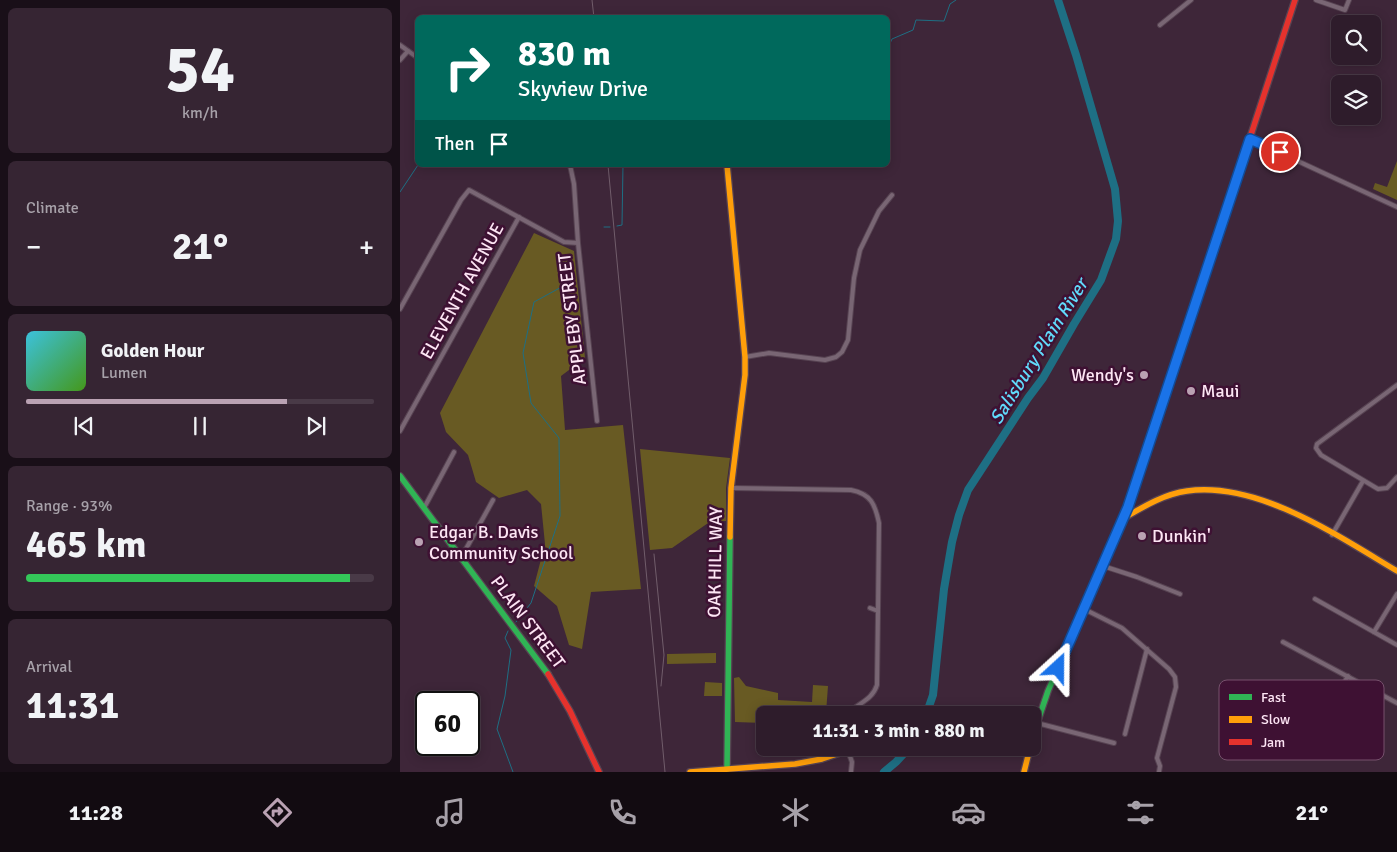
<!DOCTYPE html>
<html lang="en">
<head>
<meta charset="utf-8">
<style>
	body { margin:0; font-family:Signika,sans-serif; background:#362533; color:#f1f3f6; height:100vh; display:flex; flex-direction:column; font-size:19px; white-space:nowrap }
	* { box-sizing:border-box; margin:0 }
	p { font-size:16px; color:#a7a1a9 }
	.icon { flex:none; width:28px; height:28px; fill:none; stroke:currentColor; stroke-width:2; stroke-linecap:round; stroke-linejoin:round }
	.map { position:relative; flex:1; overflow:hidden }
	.panel { display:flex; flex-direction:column; gap:8px; padding:8px; background:#190f18; width:400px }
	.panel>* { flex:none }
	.guide { position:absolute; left:15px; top:15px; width:475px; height:152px; border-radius:8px; box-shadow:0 2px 12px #0003,0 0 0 1px #493a47; background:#00695c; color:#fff; overflow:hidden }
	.buttons { position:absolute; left:931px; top:15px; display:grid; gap:10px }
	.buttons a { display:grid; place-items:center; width:50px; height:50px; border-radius:8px; background:#2e1c2b; box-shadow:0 2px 12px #0003,0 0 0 1px #493a47; font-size:25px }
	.speed { position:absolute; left:15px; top:691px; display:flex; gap:10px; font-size:25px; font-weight:700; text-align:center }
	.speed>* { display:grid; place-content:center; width:65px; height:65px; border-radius:50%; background:#2e1c2b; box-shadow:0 2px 12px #0003,0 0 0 1px #493a47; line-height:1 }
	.speed .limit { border:2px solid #111; border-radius:8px; background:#fff; color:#111 }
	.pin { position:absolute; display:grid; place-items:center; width:42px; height:42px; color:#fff; margin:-21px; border:2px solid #fff; border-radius:50%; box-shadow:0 1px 5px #0007 }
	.me { position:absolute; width:55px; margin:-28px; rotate:24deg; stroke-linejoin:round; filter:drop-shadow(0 0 4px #0008) }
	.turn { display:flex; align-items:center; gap:18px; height:105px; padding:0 20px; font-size:22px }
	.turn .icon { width:65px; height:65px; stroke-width:2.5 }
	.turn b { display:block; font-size:35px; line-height:42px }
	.then { display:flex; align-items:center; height:48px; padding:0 20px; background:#0003; gap:10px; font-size:19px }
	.big { font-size:38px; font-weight:700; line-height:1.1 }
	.panel .tile { flex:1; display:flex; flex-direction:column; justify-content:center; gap:8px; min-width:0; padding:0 18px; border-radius:8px; background:#362533 }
	.panel .dial { align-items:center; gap:0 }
	.dial b { font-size:65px; line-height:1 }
	.song { display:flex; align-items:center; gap:15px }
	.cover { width:60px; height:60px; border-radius:8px; background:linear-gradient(135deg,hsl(190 70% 55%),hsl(100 70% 35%)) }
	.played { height:5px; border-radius:2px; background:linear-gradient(90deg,#baa2b3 75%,#493a47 75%) }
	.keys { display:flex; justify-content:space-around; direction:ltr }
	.heat { display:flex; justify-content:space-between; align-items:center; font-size:28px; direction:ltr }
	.charge { height:8px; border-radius:4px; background:linear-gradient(90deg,#34c759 93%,#493a47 0) }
	.trip { position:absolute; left:356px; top:706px; width:285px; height:50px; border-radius:8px; background:#2e1c2b; box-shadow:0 2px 12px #0003,0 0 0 1px #493a47; font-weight:700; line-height:50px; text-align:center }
	.menu { display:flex; height:80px; justify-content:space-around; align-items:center; background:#120b11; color:#a7a1a9 }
	.menu .icon { width:35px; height:35px }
	.menu .on { color:#baa2b3 }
	.menu b { font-size:22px; color:#f1f3f6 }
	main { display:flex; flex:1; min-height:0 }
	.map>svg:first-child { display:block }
	.forest { fill:#685a23 }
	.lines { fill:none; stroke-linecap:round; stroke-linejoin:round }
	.stream { stroke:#1e6f84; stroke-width:1 }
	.river { stroke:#1e6f84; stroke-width:8 }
	.street-casing { stroke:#574352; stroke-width:6 }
	.fast-casing { stroke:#574352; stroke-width:8 }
	.slow-casing { stroke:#574352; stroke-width:8 }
	.jam-casing { stroke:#574352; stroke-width:8 }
	.street { stroke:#796674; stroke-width:4 }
	.fast { stroke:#30b455; stroke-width:5.5 }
	.slow { stroke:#ff9f0a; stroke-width:5.5 }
	.jam { stroke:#e5322d; stroke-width:5.5 }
	.rail { stroke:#715d6b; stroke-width:1 }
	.route-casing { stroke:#114b97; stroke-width:12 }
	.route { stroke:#1a73e8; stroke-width:9 }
	.poi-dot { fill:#baa2b3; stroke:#3e1133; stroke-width:2 }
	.labels { text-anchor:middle; stroke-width:5; stroke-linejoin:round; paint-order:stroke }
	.street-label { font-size:18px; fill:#fde5f4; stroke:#3e1133 }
	.poi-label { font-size:18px; fill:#fde5f4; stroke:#3e1133; text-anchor:start }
	.water-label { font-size:19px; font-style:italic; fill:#61dafb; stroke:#3e1133 }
	.key { fill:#3e1133; stroke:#77516d; stroke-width:1 }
	.key-label { font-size:14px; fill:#fde5f4 }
</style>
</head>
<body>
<main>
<section class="panel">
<div class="tile dial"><b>54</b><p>km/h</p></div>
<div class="tile"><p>Climate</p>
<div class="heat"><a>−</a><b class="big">21°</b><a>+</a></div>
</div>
<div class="tile">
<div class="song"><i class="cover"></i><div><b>Golden Hour</b><p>Lumen</p></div></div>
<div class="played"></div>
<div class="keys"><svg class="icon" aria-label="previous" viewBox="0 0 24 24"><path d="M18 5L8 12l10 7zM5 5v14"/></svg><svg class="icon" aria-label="pause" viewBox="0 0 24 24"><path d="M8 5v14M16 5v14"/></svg><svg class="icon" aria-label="next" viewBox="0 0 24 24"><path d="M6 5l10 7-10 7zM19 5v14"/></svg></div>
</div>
<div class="tile"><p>Range · 93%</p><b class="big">465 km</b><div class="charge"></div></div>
<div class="tile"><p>Arrival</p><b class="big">11:31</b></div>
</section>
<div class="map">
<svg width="997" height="772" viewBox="0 0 997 772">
	<rect width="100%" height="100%" fill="#3e2639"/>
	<g class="forest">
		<polygon points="997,161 997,200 973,189 975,183 987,187"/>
		<polygon points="134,233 174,251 185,358 161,376 165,430 223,425 241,589 191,592 182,649 169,645 157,606 134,586 145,544 141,504 127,490 99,498 76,482 68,455 46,432 40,413"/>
		<polygon points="240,449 330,458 326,488 326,521 311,521 272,548 250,550"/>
		<polygon points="316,653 316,663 267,664 267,654"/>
		<polygon points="339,677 346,686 378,693 378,700 412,702 413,685 428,686 426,713 425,715 365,715 365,723 335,722 334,678"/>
		<polygon points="305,682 322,683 322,696 304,696"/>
	</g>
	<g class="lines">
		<g class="stream">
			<polyline points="488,48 492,39 513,30 516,20 544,21 550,4 556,0"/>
			<polyline points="0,192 18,165"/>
			<polyline points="217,226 222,225 223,165"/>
			<polyline points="204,227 210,227"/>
			<polyline points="116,622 131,603 160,516 159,438 131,403 123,353 134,302 167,284"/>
			<polyline points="108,631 105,638 111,650 105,696 97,729 113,772"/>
		</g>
		<g class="river">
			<polyline points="526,715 533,695 544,589 552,542 559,515 568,490 628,398 643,378 674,324 701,280 716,239 718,221 715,189 676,55 658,0"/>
			<polyline points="484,772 496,762 509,748"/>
		</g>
		<defs>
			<g id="street">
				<polyline points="916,0 945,10 949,0"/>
				<polyline points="760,25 791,0"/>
				<polyline points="0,45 18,58"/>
				<polyline points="0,60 8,51"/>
				<polyline points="850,139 997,207"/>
				<polyline points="170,165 174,184 178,243"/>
				<polyline points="0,309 61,200 69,190 164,242 178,243 197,421"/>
				<polyline points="345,357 369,353 425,360 436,357 442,352 448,340 454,278 460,250 479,211 492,195"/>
				<polyline points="997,385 917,444 916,448 921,455 978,489 987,488 997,477"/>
				<polyline points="0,431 119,217"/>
				<path d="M331,488L451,490C471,494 475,504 479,523L478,611"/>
				<polyline points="24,508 54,452"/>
				<polyline points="932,535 963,481"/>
				<polyline points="61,558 93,500"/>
				<polyline points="703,566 737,577 780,594"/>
				<polyline points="915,599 997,645"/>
				<polyline points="684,609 722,628 769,669 775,677 776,687 757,758 760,766 759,772"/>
				<polyline points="974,632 997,594"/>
				<polyline points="883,642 997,703"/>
				<path d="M447,715C457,703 472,701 477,685L478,611L470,608"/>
				<polyline points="637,723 714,743"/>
				<polyline points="725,734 747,649"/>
				<polyline points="911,740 948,676"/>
				<polyline points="447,748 452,762 451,772"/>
			</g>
			<g id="fast">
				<polyline points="0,476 148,674"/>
				<polyline points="632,738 648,691 724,518 740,475 809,263"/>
				<polyline points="327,769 330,537"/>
			</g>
			<g id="slow">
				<polyline points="327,165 345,357 345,375 331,488 330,537"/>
				<path d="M724,518C743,507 764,494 787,491C858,481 938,536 997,571"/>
				<polyline points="290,772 395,764 422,759 455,748"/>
				<polyline points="624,772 630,748"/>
			</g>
			<g id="jam">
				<polyline points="809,263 895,0"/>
				<polyline points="148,674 170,711 199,772"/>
			</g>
		</defs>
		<use href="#street" class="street-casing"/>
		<use href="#fast" class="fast-casing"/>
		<use href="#slow" class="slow-casing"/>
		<use href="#jam" class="jam-casing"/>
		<use href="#street" class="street"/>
		<use href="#fast" class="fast"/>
		<use href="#slow" class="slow"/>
		<use href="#jam" class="jam"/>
		<g class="rail">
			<polyline points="192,0 194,18"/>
			<polyline points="208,165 265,772"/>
			<polyline points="254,554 264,655 261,686"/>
		</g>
	</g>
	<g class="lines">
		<defs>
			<polyline id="route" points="658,668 728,507 850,139 880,152"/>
		</defs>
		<use href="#route" class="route-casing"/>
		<use href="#route" class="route"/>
	</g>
	<g class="poi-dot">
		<circle cx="744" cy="375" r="5"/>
		<circle cx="791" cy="391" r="5"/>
		<circle cx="742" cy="536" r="5"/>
		<circle cx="19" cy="542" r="5"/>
	</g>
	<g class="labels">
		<g class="street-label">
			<text transform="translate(62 291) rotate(-61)" y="6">ELEVENTH AVENUE</text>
			<text transform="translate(172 319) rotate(-97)" y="6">APPLEBY STREET</text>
			<text transform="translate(315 562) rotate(-89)" y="6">OAK HILL WAY</text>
			<text transform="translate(128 622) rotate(53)" y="6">PLAIN STREET</text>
		</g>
		<g class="poi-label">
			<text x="734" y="381" text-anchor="end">Wendy's</text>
			<text x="801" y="397">Maui</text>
			<text x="29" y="538">Edgar B. Davis<tspan x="29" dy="21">Community School</tspan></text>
			<text x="752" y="542">Dunkin'</text>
		</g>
		<g class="water-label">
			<text transform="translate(638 351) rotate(-58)" y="7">Salisbury Plain River</text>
		</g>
	</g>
	<rect x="819" y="680" width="165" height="80" rx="8" class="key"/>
	<rect x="829" y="694" width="23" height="6" fill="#30b455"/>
	<rect x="829" y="716" width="23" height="7" fill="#ff9f0a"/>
	<rect x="829" y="739" width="23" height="6" fill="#e5322d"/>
	<g class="key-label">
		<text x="861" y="702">Fast</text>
		<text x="861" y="724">Slow</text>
		<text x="861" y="747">Jam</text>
	</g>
</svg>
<div class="buttons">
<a><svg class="icon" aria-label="search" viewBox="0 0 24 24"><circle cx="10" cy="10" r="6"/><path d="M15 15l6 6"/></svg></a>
<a><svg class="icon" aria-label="layers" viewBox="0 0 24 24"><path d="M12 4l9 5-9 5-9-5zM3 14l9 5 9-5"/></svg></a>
</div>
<div class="speed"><div class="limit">60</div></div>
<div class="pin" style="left:880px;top:152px;background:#d93025"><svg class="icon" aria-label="arrive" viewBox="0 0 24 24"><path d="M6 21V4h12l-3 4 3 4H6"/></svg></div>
<svg class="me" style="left:658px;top:668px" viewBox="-20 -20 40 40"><path d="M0-17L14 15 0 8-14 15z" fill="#1a73e8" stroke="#fff" stroke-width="4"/></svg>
<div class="trip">11:31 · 3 min · 880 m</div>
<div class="guide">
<div class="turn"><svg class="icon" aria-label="right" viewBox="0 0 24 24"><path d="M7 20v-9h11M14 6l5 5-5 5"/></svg><div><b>830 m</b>Skyview Drive</div></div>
<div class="then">Then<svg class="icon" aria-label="arrive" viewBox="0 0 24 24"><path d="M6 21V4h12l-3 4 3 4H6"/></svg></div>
</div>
</div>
</main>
<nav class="menu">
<b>11:28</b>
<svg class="icon on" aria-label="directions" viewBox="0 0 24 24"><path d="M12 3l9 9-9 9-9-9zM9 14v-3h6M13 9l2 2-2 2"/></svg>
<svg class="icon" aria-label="music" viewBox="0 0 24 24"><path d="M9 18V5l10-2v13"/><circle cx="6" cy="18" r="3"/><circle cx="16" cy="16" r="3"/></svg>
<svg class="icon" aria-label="phone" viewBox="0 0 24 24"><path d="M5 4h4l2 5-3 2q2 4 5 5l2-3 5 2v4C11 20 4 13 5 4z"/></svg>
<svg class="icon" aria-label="climate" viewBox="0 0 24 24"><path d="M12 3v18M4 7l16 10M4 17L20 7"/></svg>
<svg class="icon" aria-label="car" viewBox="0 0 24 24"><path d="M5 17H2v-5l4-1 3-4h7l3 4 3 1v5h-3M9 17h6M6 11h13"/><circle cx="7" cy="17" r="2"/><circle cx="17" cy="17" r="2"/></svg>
<svg class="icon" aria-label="filters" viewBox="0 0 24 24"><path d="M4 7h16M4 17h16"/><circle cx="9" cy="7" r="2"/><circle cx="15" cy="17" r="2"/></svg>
<b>21°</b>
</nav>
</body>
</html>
